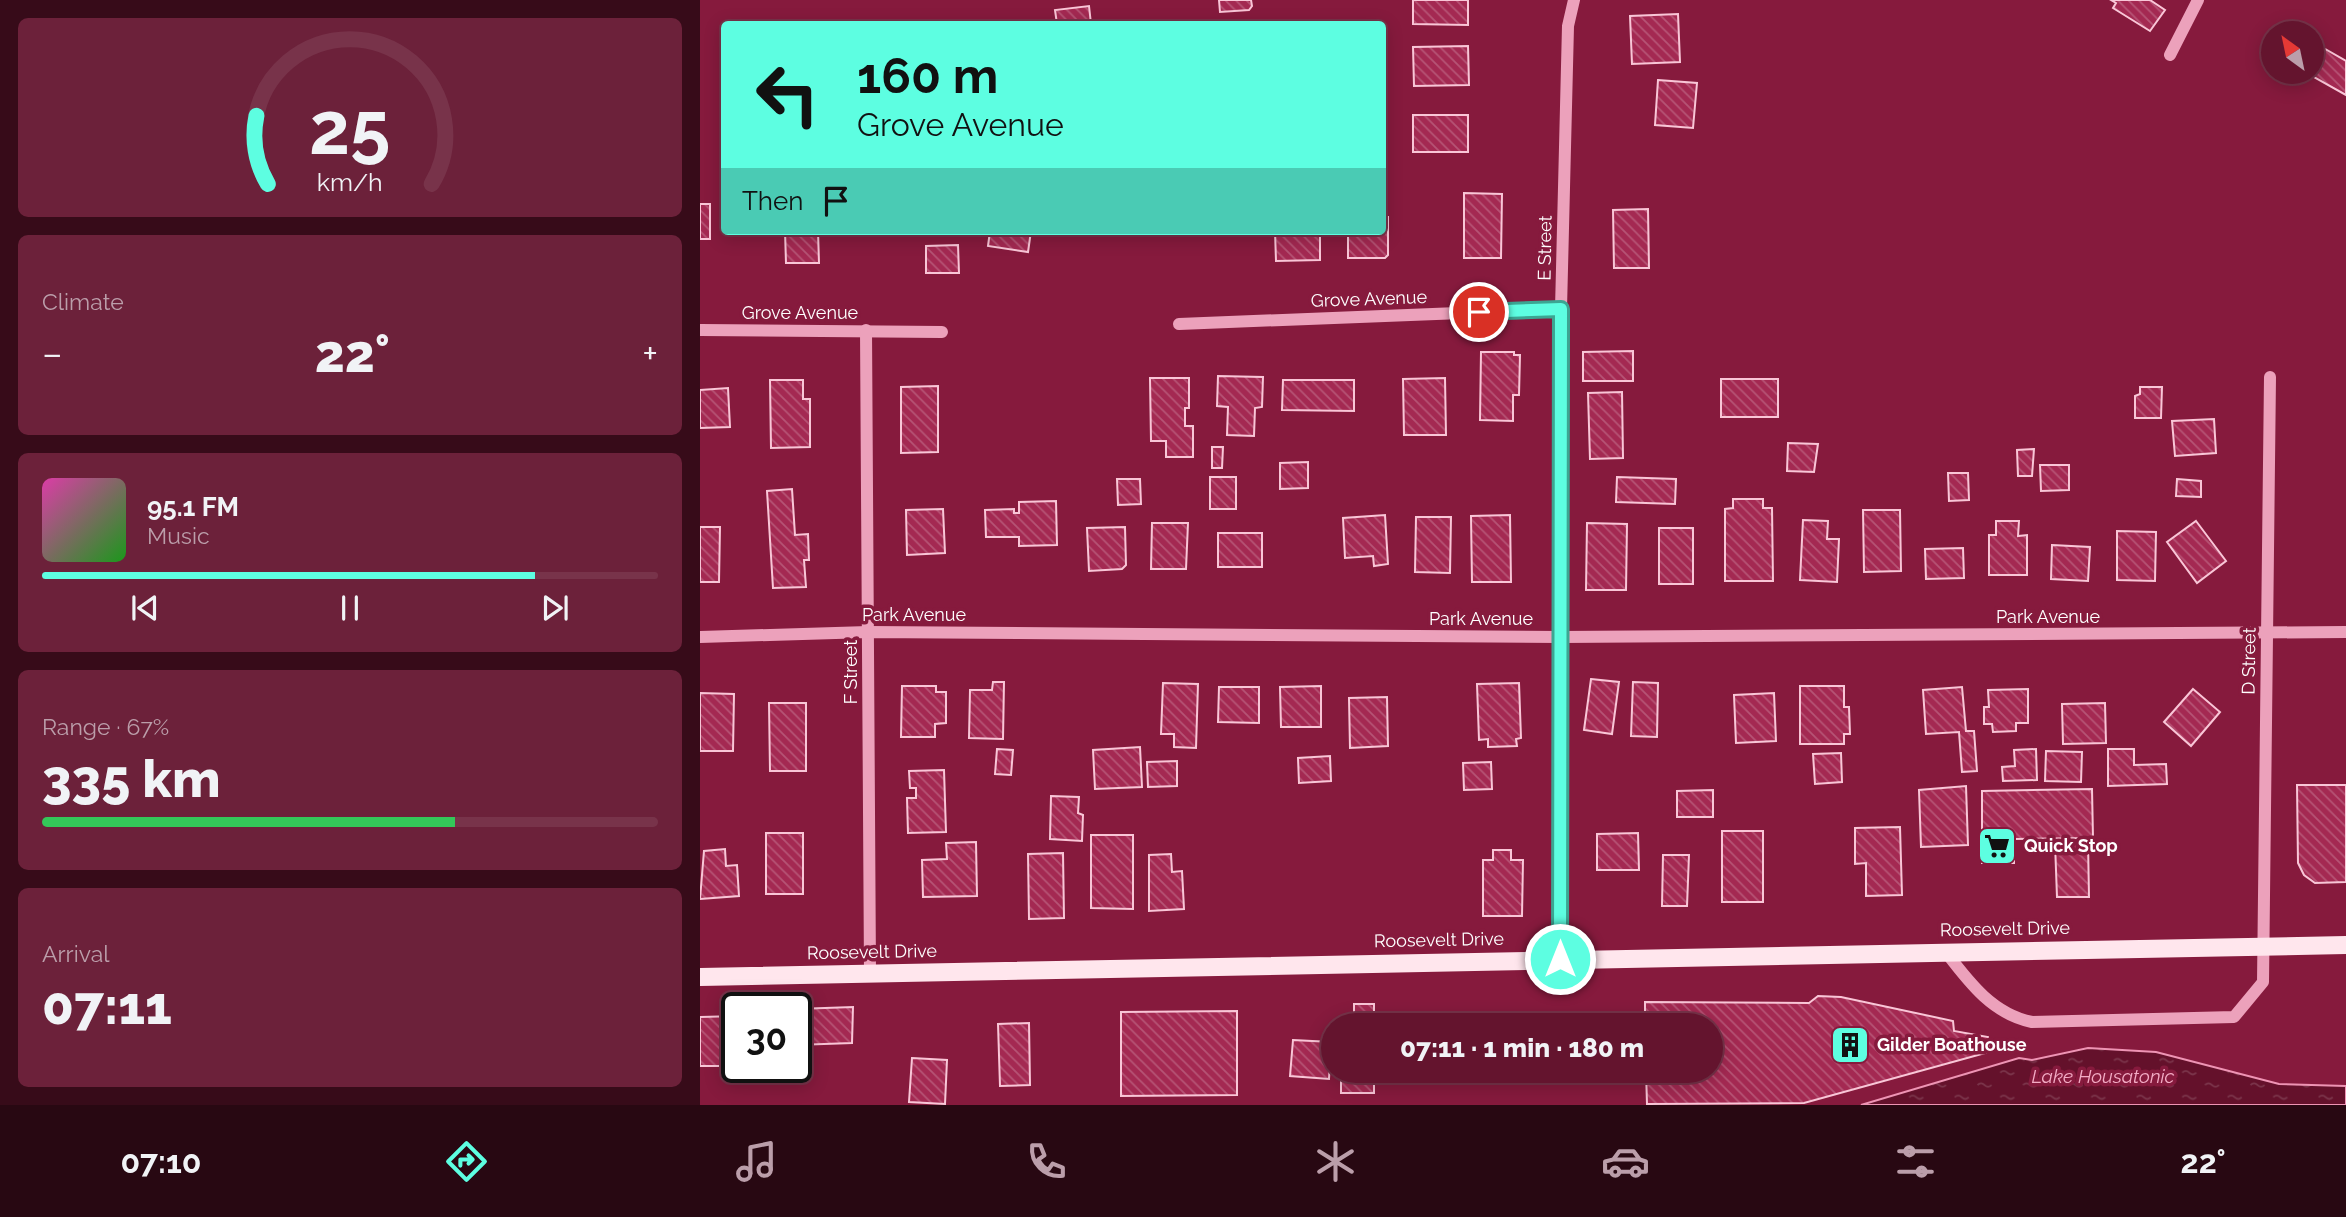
<!DOCTYPE html>
<html lang="en">
<head>
<meta charset="utf-8">
<style>
	body { margin:0; font-family:Raleway,sans-serif; background:#6c213a; color:#f1f3f6; height:100vh; display:flex; flex-direction:column; font-size:26px; white-space:nowrap }
	* { box-sizing:border-box; margin:0 }
	p { font-size:23px; color:#bb9eaa }
	.icon { flex:none; width:38px; height:38px; fill:none; stroke:currentColor; stroke-width:2; stroke-linecap:round; stroke-linejoin:round }
	.map { position:relative; flex:1; overflow:hidden }
	.details { display:flex; flex-direction:column; gap:18px; padding:18px; background:#370b19; width:700px }
	.details>* { flex:none }
	.top-card { position:absolute; left:21px; top:21px; width:665px; height:214px; border-radius:7px; box-shadow:0 4px 18px #0003,0 0 0 2px #78334a; background:#5dfee1; color:#111; overflow:hidden }
	.needle { width:46px; rotate:327deg }
	.controls { position:absolute; left:1561px; top:21px; display:grid; gap:14px }
	.controls a { display:grid; place-items:center; width:63px; height:63px; border-radius:50%; background:#64142e; box-shadow:0 4px 18px #0003,0 0 0 2px #78334a; font-size:35px }
	.speed { position:absolute; left:21px; top:992px; display:flex; gap:14px; font-size:35px; font-weight:700; text-align:center }
	.speed>* { display:grid; place-content:center; width:91px; height:91px; border-radius:50%; background:#64142e; box-shadow:0 4px 18px #0003,0 0 0 2px #78334a; line-height:1 }
	.speed .limit { border:4px solid #111; border-radius:10px; background:#fff; color:#111 }
	.pin { position:absolute; display:grid; place-items:center; width:60px; height:60px; color:#fff; margin:-30px; border:4px solid #fff; border-radius:50%; box-shadow:0 2px 7px #0007 }
	.me { position:absolute; width:77px; margin:-38px; rotate:0deg; stroke-linejoin:round; filter:drop-shadow(0 0 5px #0008) }
	.turn { display:flex; align-items:center; gap:24px; height:147px; padding:0 21px; font-size:32px }
	.turn .icon { width:91px; height:91px; stroke-width:2.5 }
	.turn b { display:block; font-size:49px; line-height:60px }
	.then { display:flex; align-items:center; height:66px; padding:0 21px; background:#0003; gap:14px; font-size:26px }
	.big { font-size:52px; font-weight:800; line-height:1.1 }
	.details .widget { flex:1; display:flex; flex-direction:column; justify-content:center; gap:10px; min-width:0; padding:0 24px; border-radius:10px; background:#6c213a }
	.details .dial { align-items:center; gap:0 }
	.dial svg { height:182px; overflow:visible; fill:none; stroke:#78334a; stroke-width:7; stroke-linecap:round; text-anchor:middle }
	.dial text { fill:#f1f3f6; stroke:none }
	.song { display:flex; align-items:center; gap:21px }
	.cover { width:84px; height:84px; border-radius:10px; background:linear-gradient(135deg,hsl(320 70% 55%),hsl(120 70% 35%)) }
	.played { height:7px; border-radius:4px; background:linear-gradient(90deg,#5dfee1 80%,#78334a 80%) }
	.keys { display:flex; justify-content:space-around; direction:ltr }
	.heat { display:flex; justify-content:space-between; align-items:center; font-size:38px; direction:ltr }
	.charge { height:10px; border-radius:5px; background:linear-gradient(90deg,#34c759 67%,#78334a 0) }
	.trip { position:absolute; left:621px; top:1013px; width:402px; height:70px; border-radius:35px; background:#64142e; box-shadow:0 4px 18px #0003,0 0 0 2px #78334a; font-weight:800; line-height:70px; text-align:center }
	.dock { display:flex; height:112px; justify-content:space-around; align-items:center; background:#280812; color:#bb9eaa }
	.dock .icon { width:49px; height:49px }
	.dock .active { color:#5dfee1 }
	.dock b { font-size:32px; color:#f1f3f6 }
	main { display:flex; flex:1; min-height:0 }
	.map>svg:first-child { display:block }
	.water { fill:url(#water-ripples); stroke:#ee94b4; stroke-width:2 }
	.building { fill:url(#building-back-hatch); stroke:#f9c6d7; stroke-width:2 }
	.lines { fill:none; stroke-linecap:round; stroke-linejoin:round }
	.minor { stroke:#eca1bb; stroke-width:12 }
	.major { stroke:#ffe6ed; stroke-width:18 }
	.route-casing { stroke:#3ca592; stroke-width:18 }
	.route { stroke:#5dfee1; stroke-width:12 }
	.labels { text-anchor:middle; stroke-width:7; stroke-linejoin:round; paint-order:stroke }
	.street-label { font-size:18px; fill:#fff; stroke:#861a3d }
	.poi-label { font-size:18px; font-weight:bold; fill:#fff; stroke:#861a3d; text-anchor:start }
	.water-label { font-size:19px; font-style:italic; fill:#f3acc5; stroke:#861a3d }
</style>
</head>
<body>
<main>
<section class="details">
<div class="widget dial"><svg viewBox="0 0 100 80">
<path d="M14 69A42 42 0 1 1 86 69"/>
<path d="M14 69A42 42 0 0 1 9 39" stroke="#5dfee1"/>
<text x="50" y="56" font-size="32" font-weight="700">25</text>
<text x="50" y="72" font-size="11">km/h</text>
</svg></div>
<div class="widget"><p>Climate</p>
<div class="heat"><a>−</a><b class="big">22°</b><a>+</a></div>
</div>
<div class="widget">
<div class="song"><i class="cover"></i><div><b>95.1 FM</b><p>Music</p></div></div>
<div class="played"></div>
<div class="keys"><svg class="icon" aria-label="previous" viewBox="0 0 24 24"><path d="M18 5L8 12l10 7zM5 5v14"/></svg><svg class="icon" aria-label="pause" viewBox="0 0 24 24"><path d="M8 5v14M16 5v14"/></svg><svg class="icon" aria-label="next" viewBox="0 0 24 24"><path d="M6 5l10 7-10 7zM19 5v14"/></svg></div>
</div>
<div class="widget"><p>Range · 67%</p><b class="big">335 km</b><div class="charge"></div></div>
<div class="widget"><p>Arrival</p><b class="big">07:11</b></div>
</section>
<div class="map">
<svg width="1646" height="1105" viewBox="0 0 1646 1105">
	<defs>
		<pattern id="water-ripples" width="26" height="14" patternUnits="userSpaceOnUse" patternTransform="scale(1.75)"><rect width="26" height="14" fill="#64112b"/><path d="M2 4q2-2 4 0t4 0M15 11q2-2 4 0t4 0" fill="none" stroke="#7b354b"/></pattern>
		<pattern id="building-back-hatch" width="6" height="6" patternUnits="userSpaceOnUse" patternTransform="scale(1.75)"><rect width="6" height="6" fill="#a42952"/><path d="M-1 5l2 2M0 0l6 6M5-1l2 2" fill="none" stroke="#b65475"/></pattern>
	</defs>
	<rect width="100%" height="100%" fill="#861a3d"/>
	<polygon class="water" points="1388,1048 1456,1052 1579,1084 1646,1086 1646,1105 1161,1105 1319,1058 1332,1060"/>
	<g class="building">
		<polygon points="519,0 551,0 552,6 549,10 520,12"/>
		<polygon points="713,0 768,0 768,25 713,24"/>
		<polygon points="1411,0 1450,0 1465,10 1450,31 1413,8 1416,3"/>
		<polygon points="389,6 391,24 357,24 355,10"/>
		<polygon points="978,14 980,62 932,64 930,16"/>
		<polygon points="768,46 769,85 714,86 713,47"/>
		<polygon points="1620,46 1646,61 1646,95 1605,72 1612,72 1612,60"/>
		<polygon points="958,80 997,83 993,128 955,125"/>
		<rect x="713" y="115" width="55" height="37"/>
		<polygon points="764,193 802,194 801,258 764,258"/>
		<rect x="0" y="204" width="10" height="35"/>
		<polygon points="948,209 949,268 914,268 913,210"/>
		<polygon points="682,217 688,217 688,255 685,258 648,258 648,231 682,231"/>
		<polygon points="85,231 118,231 119,263 86,263"/>
		<polygon points="290,231 331,231 328,252 288,246"/>
		<rect x="419" y="231" width="41" height="5"/>
		<polygon points="575,231 620,231 620,260 576,261"/>
		<polygon points="258,245 259,273 226,273 226,246"/>
		<polygon points="933,351 933,381 883,381 883,352"/>
		<polygon points="781,352 814,352 814,355 820,355 819,395 813,395 813,421 780,420"/>
		<polygon points="518,376 563,377 562,407 555,408 554,436 527,435 528,407 517,406"/>
		<polygon points="450,378 489,378 489,408 485,408 485,426 493,426 493,457 466,457 466,441 451,441"/>
		<polygon points="745,378 746,435 704,435 703,379"/>
		<rect x="1021" y="379" width="57" height="38"/>
		<polygon points="70,380 103,380 103,399 110,399 110,447 71,448"/>
		<polygon points="583,380 654,380 654,411 582,410"/>
		<polygon points="238,386 238,452 201,453 201,387"/>
		<polygon points="1440,387 1462,387 1461,418 1435,418 1435,396 1440,394"/>
		<polygon points="28,388 30,427 0,428 0,390"/>
		<polygon points="922,392 923,458 890,459 888,393"/>
		<polygon points="1514,419 1516,453 1475,456 1472,421"/>
		<polygon points="1088,443 1118,444 1114,472 1087,471"/>
		<polygon points="512,447 523,447 522,468 512,468"/>
		<polygon points="1334,449 1332,476 1318,476 1317,450"/>
		<polygon points="608,462 608,488 580,489 580,463"/>
		<polygon points="1340,465 1369,465 1369,490 1341,491"/>
		<polygon points="1248,473 1268,473 1269,500 1249,501"/>
		<rect x="510" y="477" width="26" height="32"/>
		<polygon points="917,477 976,479 975,504 916,502"/>
		<polygon points="417,479 440,479 441,504 418,505"/>
		<polygon points="1477,479 1501,481 1501,497 1476,496"/>
		<polygon points="92,489 95,535 108,534 109,560 104,560 106,587 73,588 67,491"/>
		<polygon points="1033,499 1063,499 1063,508 1072,508 1073,581 1025,581 1025,509 1033,508"/>
		<polygon points="356,501 357,545 319,546 319,537 286,537 285,510 314,509 314,513 319,513 319,502"/>
		<polygon points="243,509 245,553 207,555 206,510"/>
		<polygon points="1163,510 1200,510 1201,571 1164,572"/>
		<polygon points="685,515 688,564 674,566 673,556 645,558 643,518"/>
		<polygon points="810,515 811,582 772,582 771,516"/>
		<polygon points="716,517 751,517 750,573 715,572"/>
		<polygon points="1103,520 1128,521 1127,539 1139,539 1137,582 1100,580"/>
		<polygon points="1296,521 1319,521 1318,536 1327,535 1327,575 1289,575 1289,535 1296,535"/>
		<polygon points="1496,521 1526,561 1497,583 1467,542"/>
		<polygon points="452,523 488,523 486,569 451,569"/>
		<polygon points="887,523 927,524 926,590 886,590"/>
		<polygon points="0,527 20,527 19,582 0,582"/>
		<polygon points="425,527 426,565 422,569 389,571 387,528"/>
		<rect x="959" y="528" width="34" height="56"/>
		<polygon points="1417,531 1456,532 1455,581 1417,580"/>
		<rect x="518" y="533" width="44" height="34"/>
		<polygon points="1352,545 1390,547 1388,581 1351,579"/>
		<polygon points="1263,548 1264,578 1226,579 1225,549"/>
		<polygon points="891,679 919,682 912,734 884,730"/>
		<polygon points="293,682 304,682 303,739 269,738 270,690 292,690"/>
		<polygon points="933,682 958,683 957,737 931,736"/>
		<polygon points="463,683 498,684 496,748 474,747 474,734 461,734"/>
		<polygon points="819,683 821,738 816,739 817,746 788,747 788,739 779,740 777,684"/>
		<polygon points="202,686 236,686 236,692 246,692 246,723 235,724 235,737 201,737"/>
		<polygon points="621,686 621,727 581,727 580,687"/>
		<polygon points="1100,686 1144,686 1144,707 1149,707 1150,734 1144,734 1144,744 1100,744"/>
		<polygon points="519,687 559,687 559,723 518,722"/>
		<polygon points="1262,687 1266,731 1274,731 1277,771 1262,772 1259,732 1226,734 1223,690"/>
		<polygon points="1328,689 1328,723 1316,723 1316,731 1293,732 1292,724 1284,724 1284,707 1289,707 1288,690"/>
		<polygon points="1493,689 1520,712 1491,746 1464,722"/>
		<polygon points="0,693 34,694 33,751 0,751"/>
		<polygon points="1074,693 1076,741 1036,743 1034,695"/>
		<polygon points="687,697 688,746 650,748 649,698"/>
		<polygon points="69,703 106,703 106,771 70,771"/>
		<polygon points="1405,703 1406,743 1363,744 1362,704"/>
		<polygon points="440,747 442,787 395,789 393,750"/>
		<polygon points="297,749 313,750 311,775 295,774"/>
		<polygon points="1336,749 1337,780 1303,781 1302,767 1315,766 1314,750"/>
		<polygon points="1408,749 1434,749 1434,765 1466,764 1467,784 1408,786"/>
		<polygon points="1346,751 1382,752 1381,782 1345,781"/>
		<polygon points="1141,753 1142,782 1115,784 1113,754"/>
		<polygon points="630,756 631,781 599,783 598,758"/>
		<polygon points="477,761 477,786 448,787 447,762"/>
		<polygon points="791,762 792,789 764,790 763,763"/>
		<polygon points="244,770 246,832 208,833 207,798 216,798 216,788 210,788 209,771"/>
		<polygon points="1597,785 1646,785 1646,882 1615,883 1604,875 1598,863"/>
		<polygon points="1266,786 1268,845 1221,847 1219,790"/>
		<polygon points="1392,789 1393,838 1314,839 1314,863 1282,863 1282,791"/>
		<polygon points="1013,790 1013,817 977,817 977,791"/>
		<polygon points="351,796 379,797 378,813 383,815 382,841 350,839"/>
		<polygon points="1200,827 1202,895 1166,896 1166,863 1155,864 1155,828"/>
		<rect x="1022" y="831" width="41" height="71"/>
		<rect x="66" y="833" width="37" height="61"/>
		<polygon points="938,833 939,870 897,870 897,834"/>
		<polygon points="391,835 433,835 433,909 391,908"/>
		<polygon points="276,842 277,896 223,897 222,860 247,859 246,843"/>
		<polygon points="1388,842 1389,897 1357,897 1355,843"/>
		<polygon points="25,849 26,866 37,865 39,896 0,899 4,851"/>
		<polygon points="793,850 811,850 811,860 823,860 822,916 783,916 783,860 793,860"/>
		<polygon points="363,853 364,918 329,919 328,854"/>
		<polygon points="471,854 472,872 482,871 484,909 449,911 449,855"/>
		<polygon points="963,855 989,855 987,906 962,906"/>
		<polygon points="1118,996 1141,997 1253,1021 1254,1031 1288,1037 1289,1052 1104,1103 947,1104 946,1071 1012,1071 1012,1026 945,1026 945,1002 1109,1003"/>
		<rect x="654" y="1004" width="20" height="22"/>
		<polygon points="153,1007 152,1043 96,1045 96,1009"/>
		<polygon points="537,1011 537,1095 421,1096 421,1012"/>
		<polygon points="37,1016 37,1066 0,1066 0,1017"/>
		<polygon points="329,1023 330,1085 300,1086 298,1024"/>
		<polygon points="593,1040 631,1042 629,1079 590,1076"/>
		<polygon points="212,1058 247,1060 245,1104 209,1102"/>
		<rect x="641" y="1071" width="33" height="22"/>
	</g>
	<g class="lines">
		<g class="minor">
			<polyline points="1470,55 1498,0"/>
			<polyline points="479,324 861,309"/>
			<polyline points="0,330 242,332"/>
			<polyline points="166,330 170,972"/>
			<polyline points="0,637 168,632 861,637 1646,632"/>
			<path d="M1245,951C1268,981 1292,1014 1332,1022L1534,1017L1563,982L1570,377"/>
			<polyline points="860,959 861,309 868,26 874,0"/>
		</g>
		<polyline class="major" points="0,977 1646,945"/>
	</g>
	<g class="lines">
		<defs>
			<polyline id="route" points="779,312 861,309 860,959"/>
		</defs>
		<use href="#route" class="route-casing"/>
		<use href="#route" class="route"/>
	</g>
	<defs>
		<symbol id="supermarket-square" viewBox="-11 -11 22 22"><rect x="-9" y="-9" width="18" height="18" rx="4" fill="#5dfee1" stroke="#861a3d"/><path d="M-6-5.5h2.5l.6 2H6L4.5 2H-2.5L-4.4-4H-6ZM-1.5 3.2a1.3 1.3 0 1 0 .1 0ZM3 3.2a1.3 1.3 0 1 0 .1 0Z" fill="#111"/></symbol>
		<symbol id="building-square" viewBox="-11 -11 22 22"><rect x="-9" y="-9" width="18" height="18" rx="4" fill="#5dfee1" stroke="#861a3d"/><path d="M-4-6H4V6H1V3H-1V6H-4ZM-2.5-4.3h1.7v1.8h-1.7ZM.8-4.3h1.7v1.8H.8ZM-2.5-1h1.7V.8h-1.7ZM.8-1h1.7V.8H.8Z" fill="#111"/></symbol>
	</defs>
	<g fill-rule="evenodd">
		<use href="#supermarket-square" x="1275" y="824" width="44" height="44"/>
		<use href="#building-square" x="1128" y="1023" width="44" height="44"/>
	</g>
	<g class="labels">
		<g class="street-label">
			<text transform="translate(845 248) rotate(-89)" y="6">E Street</text>
			<text transform="translate(669 299) rotate(-2)" y="6">Grove Avenue</text>
			<text x="100" y="319">Grove Avenue</text>
			<text x="214" y="621">Park Avenue</text>
			<text x="1348" y="623">Park Avenue</text>
			<text x="781" y="625">Park Avenue</text>
			<text transform="translate(1549 661) rotate(-89)" y="6">D Street</text>
			<text transform="translate(151 672) rotate(-90)" y="6">F Street</text>
			<text transform="translate(1305 929) rotate(-1)" y="6">Roosevelt Drive</text>
			<text transform="translate(739 940) rotate(-1)" y="6">Roosevelt Drive</text>
			<text transform="translate(172 952) rotate(-1)" y="6">Roosevelt Drive</text>
		</g>
		<g class="poi-label">
			<text x="1324" y="852">Quick Stop</text>
			<text x="1177" y="1051">Gilder Boathouse</text>
		</g>
		<g class="water-label">
			<text x="1403" y="1083">Lake Housatonic</text>
		</g>
	</g>
</svg>
<div class="controls">
<a><svg class="needle" viewBox="-14 -14 28 28"><path d="M0-13l5 13h-10z" fill="#e53935"/><path d="M0 13l5-13h-10z" fill="#bb9eaa"/></svg></a>
</div>
<div class="speed"><div class="limit">30</div></div>
<div class="pin" style="left:779px;top:312px;background:#d93025"><svg class="icon" aria-label="arrive" viewBox="0 0 24 24"><path d="M6 21V4h12l-3 4 3 4H6"/></svg></div>
<svg class="me" style="left:860px;top:959px" viewBox="-20 -20 40 40"><circle r="17" fill="#5dfee1" stroke="#fff" stroke-width="3"/><path d="M0-11L8 9 0 5-8 9z" fill="#fff"/></svg>
<div class="trip">07:11 · 1 min · 180 m</div>
<div class="top-card">
<div class="turn"><svg class="icon" aria-label="left" viewBox="0 0 24 24"><path d="M17 20v-9H6M10 6l-5 5 5 5"/></svg><div><b>160 m</b>Grove Avenue</div></div>
<div class="then">Then<svg class="icon" aria-label="arrive" viewBox="0 0 24 24"><path d="M6 21V4h12l-3 4 3 4H6"/></svg></div>
</div>
</div>
</main>
<nav class="dock">
<b>07:10</b>
<svg class="icon active" aria-label="directions" viewBox="0 0 24 24"><path d="M12 3l9 9-9 9-9-9zM9 14v-3h6M13 9l2 2-2 2"/></svg>
<svg class="icon" aria-label="music" viewBox="0 0 24 24"><path d="M9 18V5l10-2v13"/><circle cx="6" cy="18" r="3"/><circle cx="16" cy="16" r="3"/></svg>
<svg class="icon" aria-label="phone" viewBox="0 0 24 24"><path d="M5 4h4l2 5-3 2q2 4 5 5l2-3 5 2v4C11 20 4 13 5 4z"/></svg>
<svg class="icon" aria-label="climate" viewBox="0 0 24 24"><path d="M12 3v18M4 7l16 10M4 17L20 7"/></svg>
<svg class="icon" aria-label="car" viewBox="0 0 24 24"><path d="M5 17H2v-5l4-1 3-4h7l3 4 3 1v5h-3M9 17h6M6 11h13"/><circle cx="7" cy="17" r="2"/><circle cx="17" cy="17" r="2"/></svg>
<svg class="icon" aria-label="filters" viewBox="0 0 24 24"><path d="M4 7h16M4 17h16"/><circle cx="9" cy="7" r="2"/><circle cx="15" cy="17" r="2"/></svg>
<b>22°</b>
</nav>
</body>
</html>
